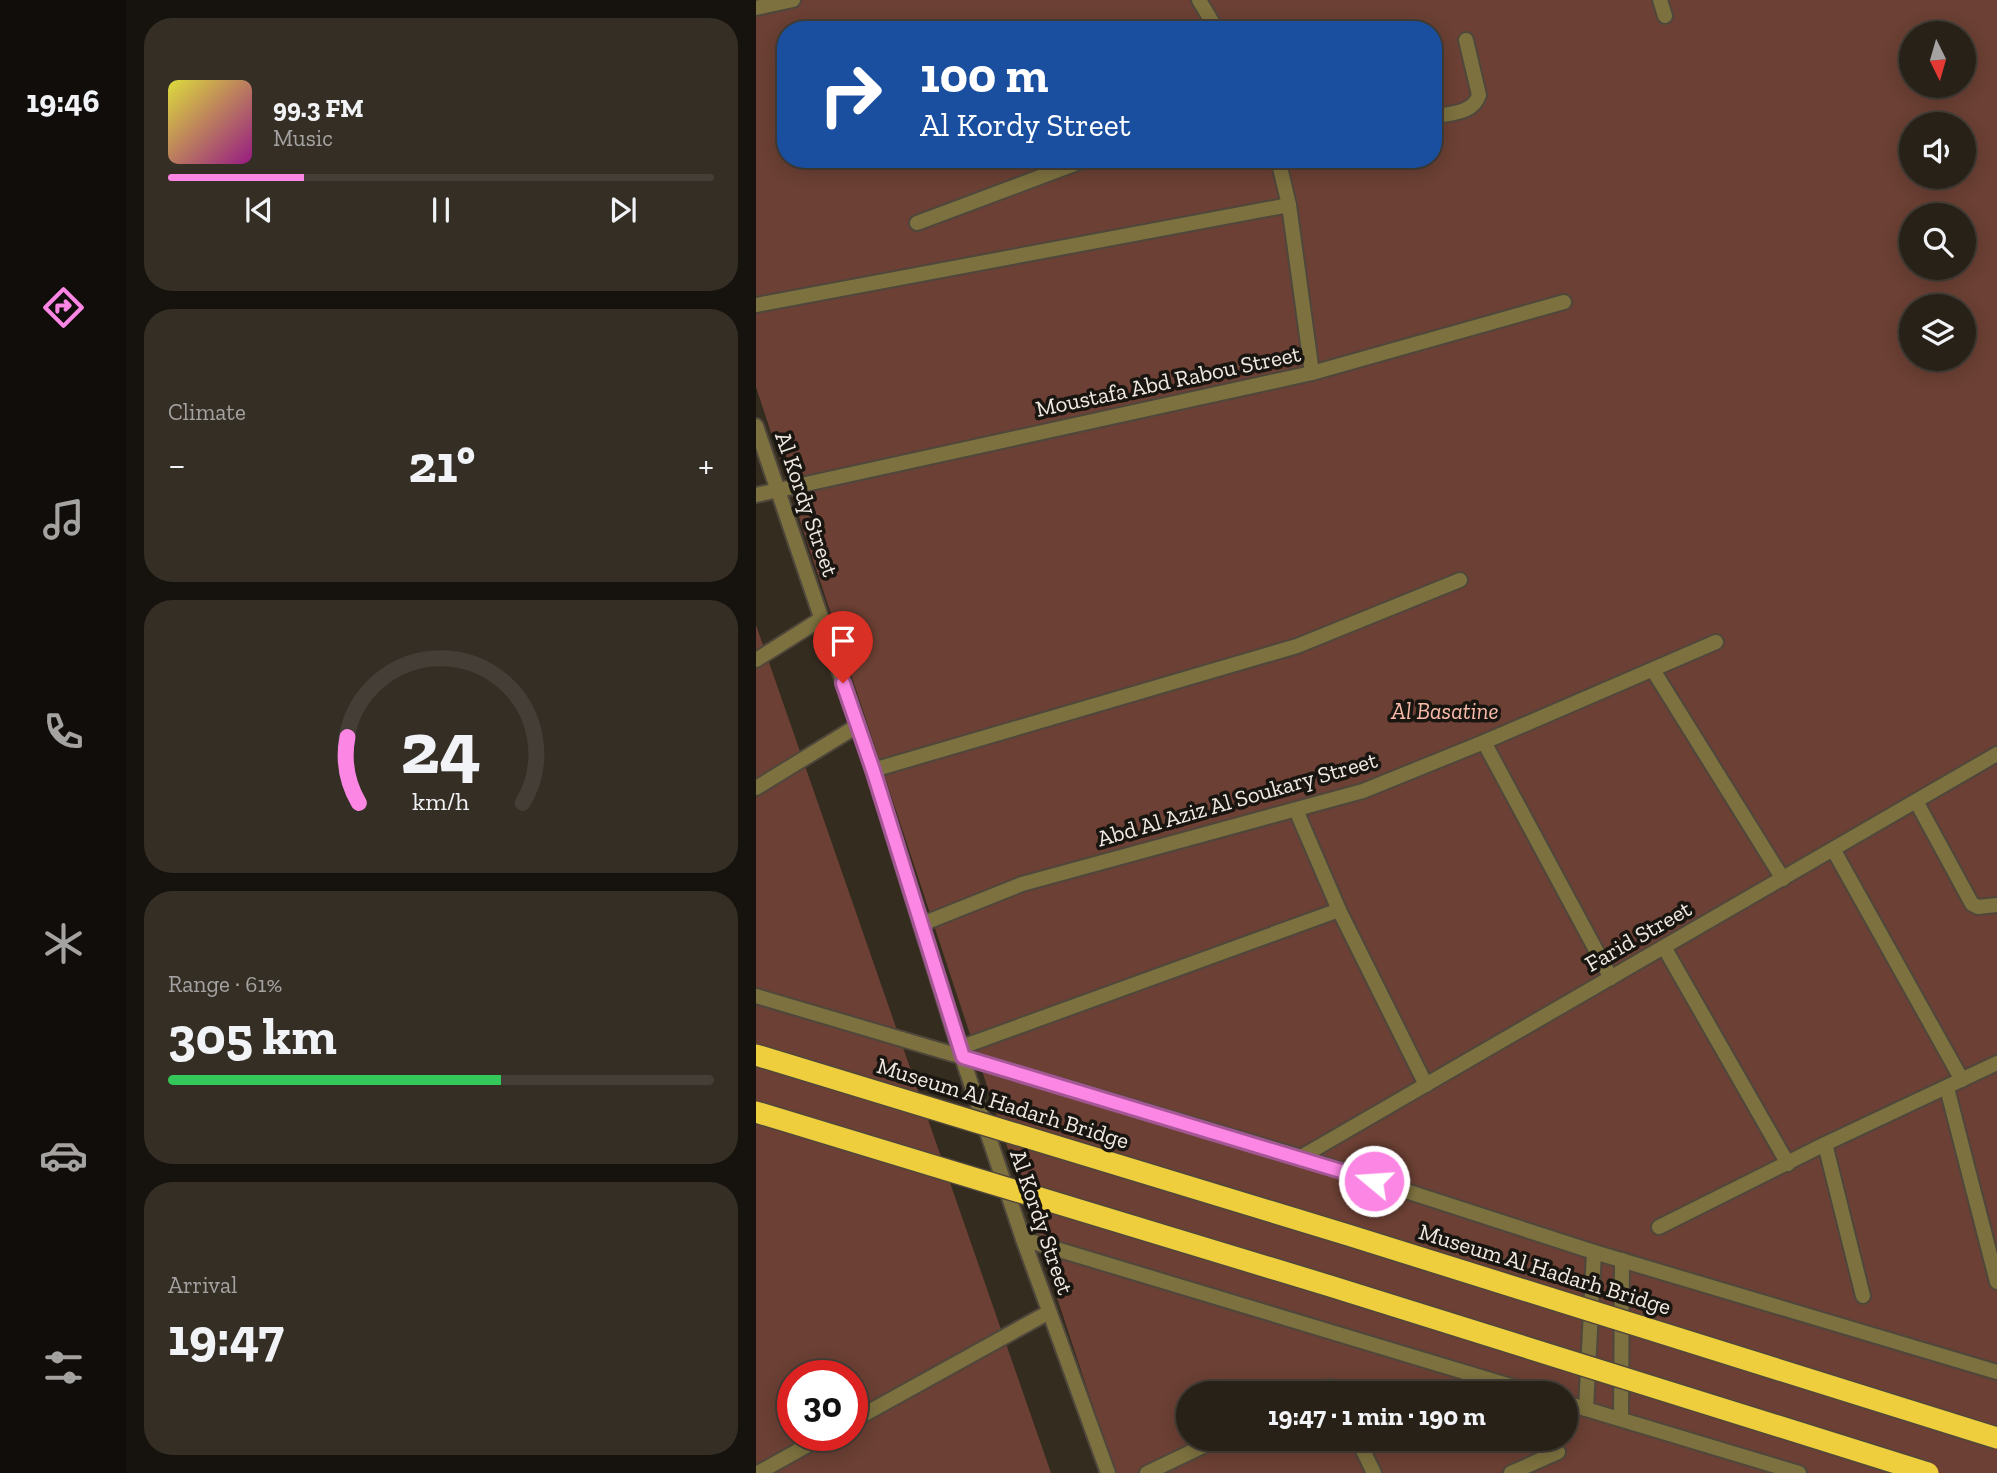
<!DOCTYPE html>
<html lang="en">
<head>
<meta charset="utf-8">
<style>
	body { margin:0; font-family:"Zilla Slab",serif; background:#342e25; color:#f1f3f6; height:100vh; display:flex; flex-direction:column; font-size:26px; white-space:nowrap }
	* { box-sizing:border-box; margin:0 }
	p { font-size:23px; color:#a5a3a2 }
	.icon { flex:none; width:38px; height:38px; fill:none; stroke:currentColor; stroke-width:2; stroke-linecap:round; stroke-linejoin:round }
	.map { position:relative; flex:1; overflow:hidden }
	.sheet { display:flex; flex-direction:column; gap:18px; padding:18px; background:#16120d; width:630px }
	.sheet>* { flex:none }
	.top-card { position:absolute; left:21px; top:21px; width:665px; height:147px; border-radius:28px; box-shadow:0 4px 18px #0003,0 0 0 2px #443e37; background:#1a4fa0; color:#fff; overflow:hidden }
	.needle { width:46px; rotate:175deg }
	.tools { position:absolute; left:1143px; top:21px; display:grid; gap:14px }
	.tools a { display:grid; place-items:center; width:77px; height:77px; border-radius:50%; background:#282118; box-shadow:0 4px 18px #0003,0 0 0 2px #443e37; font-size:35px }
	.speed { position:absolute; left:21px; top:1360px; display:flex; gap:14px; font-size:35px; font-weight:700; text-align:center }
	.speed>* { display:grid; place-content:center; width:91px; height:91px; border-radius:50%; background:#282118; box-shadow:0 4px 18px #0003,0 0 0 2px #443e37; line-height:1 }
	.speed .limit { border:10px solid #d22; background:#fff; color:#111 }
	.pin { position:absolute; display:grid; place-items:center; width:60px; height:60px; color:#fff; margin:-72px -30px; border-radius:50% 50% 50% 0; rotate:-45deg; box-shadow:0 0 7px #0007 }
	.pin .icon { rotate:45deg }
	.me { position:absolute; width:77px; margin:-38px; rotate:288deg; stroke-linejoin:round; filter:drop-shadow(0 0 5px #0008) }
	.turn { display:flex; align-items:center; gap:24px; height:147px; padding:0 28px; font-size:32px }
	.turn .icon { width:91px; height:91px; stroke-width:2.5 }
	.turn b { display:block; font-size:49px; line-height:60px }
	.big { font-size:52px; font-weight:800; line-height:1.1 }
	.sheet .card { flex:1; display:flex; flex-direction:column; justify-content:center; gap:10px; min-width:0; padding:0 24px; border-radius:28px; background:#342e25 }
	.sheet .dial { align-items:center; gap:0 }
	.dial svg { height:182px; overflow:visible; fill:none; stroke:#443e37; stroke-width:7; stroke-linecap:round; text-anchor:middle }
	.dial text { fill:#f1f3f6; stroke:none }
	.song { display:flex; align-items:center; gap:21px }
	.cover { width:84px; height:84px; border-radius:10px; background:linear-gradient(135deg,hsl(60 70% 55%),hsl(310 70% 35%)) }
	.played { height:7px; border-radius:4px; background:linear-gradient(90deg,#fc86e4 25%,#443e37 25%) }
	.keys { display:flex; justify-content:space-around; direction:ltr }
	.heat { display:flex; justify-content:space-between; align-items:center; font-size:38px; direction:ltr }
	.charge { height:10px; border-radius:5px; background:linear-gradient(90deg,#34c759 61%,#443e37 0) }
	.trip { position:absolute; left:420px; top:1381px; width:402px; height:70px; border-radius:35px; background:#282118; box-shadow:0 4px 18px #0003,0 0 0 2px #443e37; font-weight:800; line-height:70px; text-align:center }
	main { display:flex; flex:1; min-height:0 }
	.dock { display:flex; flex-direction:column; width:126px; justify-content:space-around; align-items:center; background:#100d0a; color:#a5a3a2 }
	.dock .icon { width:49px; height:49px }
	.dock .active { color:#fc86e4 }
	.dock b { font-size:32px; color:#f1f3f6 }
	.map>svg:first-child { display:block }
	.green { fill:#6c4034; fill-rule:evenodd }
	.lines { fill:none; stroke-linecap:round; stroke-linejoin:round }
	.service-casing { stroke:#4f473b; stroke-width:18 }
	.minor-casing { stroke:#4f473b; stroke-width:18 }
	.tertiary-casing { stroke:#4f473b; stroke-width:18 }
	.service { stroke:#7d713f; stroke-width:14 }
	.minor { stroke:#7d713f; stroke-width:14 }
	.tertiary { stroke:#7d713f; stroke-width:14 }
	.motorway-bridge-casing { stroke:#4f473b; stroke-width:24; stroke-linecap:butt }
	.motorway-bridge { stroke:#eece3d; stroke-width:21 }
	.route-casing { stroke:#a45794; stroke-width:18 }
	.route { stroke:#fc86e4; stroke-width:12 }
	.labels { text-anchor:middle; stroke-width:7; stroke-linejoin:round; paint-order:stroke }
	.street-label { font-size:23px; fill:#f0eae2; stroke:#191510 }
	.park-label { font-size:23px; font-style:italic; fill:#f8baa9; stroke:#191510 }
</style>
</head>
<body>
<main>
<nav class="dock">
<b>19:46</b>
<svg class="icon active" aria-label="directions" viewBox="0 0 24 24"><path d="M12 3l9 9-9 9-9-9zM9 14v-3h6M13 9l2 2-2 2"/></svg>
<svg class="icon" aria-label="music" viewBox="0 0 24 24"><path d="M9 18V5l10-2v13"/><circle cx="6" cy="18" r="3"/><circle cx="16" cy="16" r="3"/></svg>
<svg class="icon" aria-label="phone" viewBox="0 0 24 24"><path d="M5 4h4l2 5-3 2q2 4 5 5l2-3 5 2v4C11 20 4 13 5 4z"/></svg>
<svg class="icon" aria-label="climate" viewBox="0 0 24 24"><path d="M12 3v18M4 7l16 10M4 17L20 7"/></svg>
<svg class="icon" aria-label="car" viewBox="0 0 24 24"><path d="M5 17H2v-5l4-1 3-4h7l3 4 3 1v5h-3M9 17h6M6 11h13"/><circle cx="7" cy="17" r="2"/><circle cx="17" cy="17" r="2"/></svg>
<svg class="icon" aria-label="filters" viewBox="0 0 24 24"><path d="M4 7h16M4 17h16"/><circle cx="9" cy="7" r="2"/><circle cx="15" cy="17" r="2"/></svg>
</nav>
<section class="sheet">
<div class="card">
<div class="song"><i class="cover"></i><div><b>99.3 FM</b><p>Music</p></div></div>
<div class="played"></div>
<div class="keys"><svg class="icon" aria-label="previous" viewBox="0 0 24 24"><path d="M18 5L8 12l10 7zM5 5v14"/></svg><svg class="icon" aria-label="pause" viewBox="0 0 24 24"><path d="M8 5v14M16 5v14"/></svg><svg class="icon" aria-label="next" viewBox="0 0 24 24"><path d="M6 5l10 7-10 7zM19 5v14"/></svg></div>
</div>
<div class="card"><p>Climate</p>
<div class="heat"><a>−</a><b class="big">21°</b><a>+</a></div>
</div>
<div class="card dial"><svg viewBox="0 0 100 80">
<path d="M14 69A42 42 0 1 1 86 69"/>
<path d="M14 69A42 42 0 0 1 9 40" stroke="#fc86e4"/>
<text x="50" y="56" font-size="32" font-weight="700">24</text>
<text x="50" y="72" font-size="11">km/h</text>
</svg></div>
<div class="card"><p>Range · 61%</p><b class="big">305 km</b><div class="charge"></div></div>
<div class="card"><p>Arrival</p><b class="big">19:47</b></div>
</section>
<div class="map">
<svg width="1241" height="1473" viewBox="0 0 1241 1473">
	<rect width="100%" height="100%" fill="#352c20"/>
	<g class="green">
		<path d="M0,0H1241V1473H359L0,387ZM30,30H677V159H30ZM1155,33H1208V86H1155ZM1155,124H1208V177H1155ZM1155,215H1208V268H1155ZM1155,306H1208V359H1155ZM432,1393H810V1438H432Z"/>
		<path d="M0,625L295,1473H0ZM37,1376H96V1435H37Z"/>
	</g>
	<g class="lines">
		<defs>
			<g id="service">
				<polyline points="443,0 461,30"/>
				<polyline points="904,0 909,16"/>
				<path d="M677,117C694,113 717,114 723,95L710,40"/>
				<polyline points="522,159 533,205 556,373"/>
				<polyline points="161,223 332,159"/>
				<polyline points="0,305 533,205"/>
				<polyline points="0,495 556,373 808,302"/>
				<polyline points="0,660 65,619"/>
				<polyline points="897,670 1027,879"/>
				<polyline points="728,742 855,978"/>
				<polyline points="117,770 541,646 704,580"/>
				<polyline points="0,788 101,726"/>
				<polyline points="1160,801 1216,904 1222,907 1241,905"/>
				<polyline points="540,810 583,910 670,1085"/>
				<polyline points="1077,849 1206,1080"/>
				<polyline points="166,924 266,884 607,791 728,742 960,642"/>
				<polyline points="908,947 1032,1164"/>
				<polyline points="203,1048 583,910"/>
				<polyline points="1191,1088 1241,1282"/>
				<polyline points="1069,1144 1107,1296"/>
				<polyline points="545,1157 1241,754"/>
				<polyline points="903,1227 1069,1144 1241,1063"/>
				<polyline points="561,1393 574,1387 578,1393"/>
				<polyline points="601,1438 618,1473"/>
				<polyline points="391,1473 464,1438"/>
				<polyline points="755,1473 802,1452"/>
			</g>
			<g id="minor">
				<polyline points="0,8 37,0"/>
				<polyline points="0,996 545,1157 838,1252 1241,1372"/>
				<polyline points="267,1239 778,1393"/>
				<polyline points="810,1403 1043,1473"/>
				<polyline points="830,1409 838,1252"/>
				<polyline points="865,1419 866,1260"/>
			</g>
			<g id="tertiary">
				<polyline points="0,426 117,770 203,1048 267,1239 352,1473"/>
				<polyline points="96,1421 293,1312"/>
				<polyline points="2,1473 70,1435"/>
			</g>
		</defs>
		<use href="#service" class="service-casing"/>
		<use href="#minor" class="minor-casing"/>
		<use href="#tertiary" class="tertiary-casing"/>
		<use href="#service" class="service"/>
		<use href="#minor" class="minor"/>
		<use href="#tertiary" class="tertiary"/>
		<defs>
			<g id="motorway-bridge">
				<polyline points="0,1055 592,1235 1241,1438"/>
				<polyline points="0,1112 574,1286 1172,1473"/>
			</g>
		</defs>
		<use href="#motorway-bridge" class="motorway-bridge-casing"/>
		<use href="#motorway-bridge" class="motorway-bridge"/>
	</g>
	<g class="lines">
		<defs>
			<polyline id="route" points="87,683 117,770 207,1057 618,1181"/>
		</defs>
		<use href="#route" class="route-casing"/>
		<use href="#route" class="route"/>
	</g>
	<g class="labels">
		<g class="street-label">
			<text transform="translate(412 381) rotate(-12)" y="8">Moustafa Abd Rabou Street</text>
			<text transform="translate(51 504) rotate(71)" y="8">Al Kordy Street</text>
			<text transform="translate(481 799) rotate(-16)" y="8">Abd Al Aziz Al Soukary Street</text>
			<text transform="translate(882 936) rotate(-30)" y="8">Farid Street</text>
			<text transform="translate(247 1103) rotate(17)" y="8">Museum Al Hadarh Bridge</text>
			<text transform="translate(286 1222) rotate(71)" y="8">Al Kordy Street</text>
			<text transform="translate(789 1269) rotate(17)" y="8">Museum Al Hadarh Bridge</text>
		</g>
		<g class="park-label">
			<text x="689" y="719">Al Basatine</text>
		</g>
	</g>
</svg>
<div class="tools">
<a><svg class="needle" viewBox="-14 -14 28 28"><path d="M0-13l5 13h-10z" fill="#e53935"/><path d="M0 13l5-13h-10z" fill="#a5a3a2"/></svg></a>
<a><svg class="icon" aria-label="sound" viewBox="0 0 24 24"><path d="M4 9h4l5-4v14l-5-4H4zM17 9q2 3 0 6"/></svg></a>
<a><svg class="icon" aria-label="search" viewBox="0 0 24 24"><circle cx="10" cy="10" r="6"/><path d="M15 15l6 6"/></svg></a>
<a><svg class="icon" aria-label="layers" viewBox="0 0 24 24"><path d="M12 4l9 5-9 5-9-5zM3 14l9 5 9-5"/></svg></a>
</div>
<div class="speed"><div class="limit">30</div></div>
<div class="pin" style="left:87px;top:683px;background:#d93025"><svg class="icon" aria-label="arrive" viewBox="0 0 24 24"><path d="M6 21V4h12l-3 4 3 4H6"/></svg></div>
<svg class="me" style="left:618px;top:1181px" viewBox="-20 -20 40 40"><circle r="17" fill="#fc86e4" stroke="#fff" stroke-width="3"/><path d="M0-11L8 9 0 5-8 9z" fill="#fff"/></svg>
<div class="trip">19:47 · 1 min · 190 m</div>
<div class="top-card">
<div class="turn"><svg class="icon" aria-label="right" viewBox="0 0 24 24"><path d="M7 20v-9h11M14 6l5 5-5 5"/></svg><div><b>100 m</b>Al Kordy Street</div></div>
</div>
</div>
</main>
</body>
</html>
